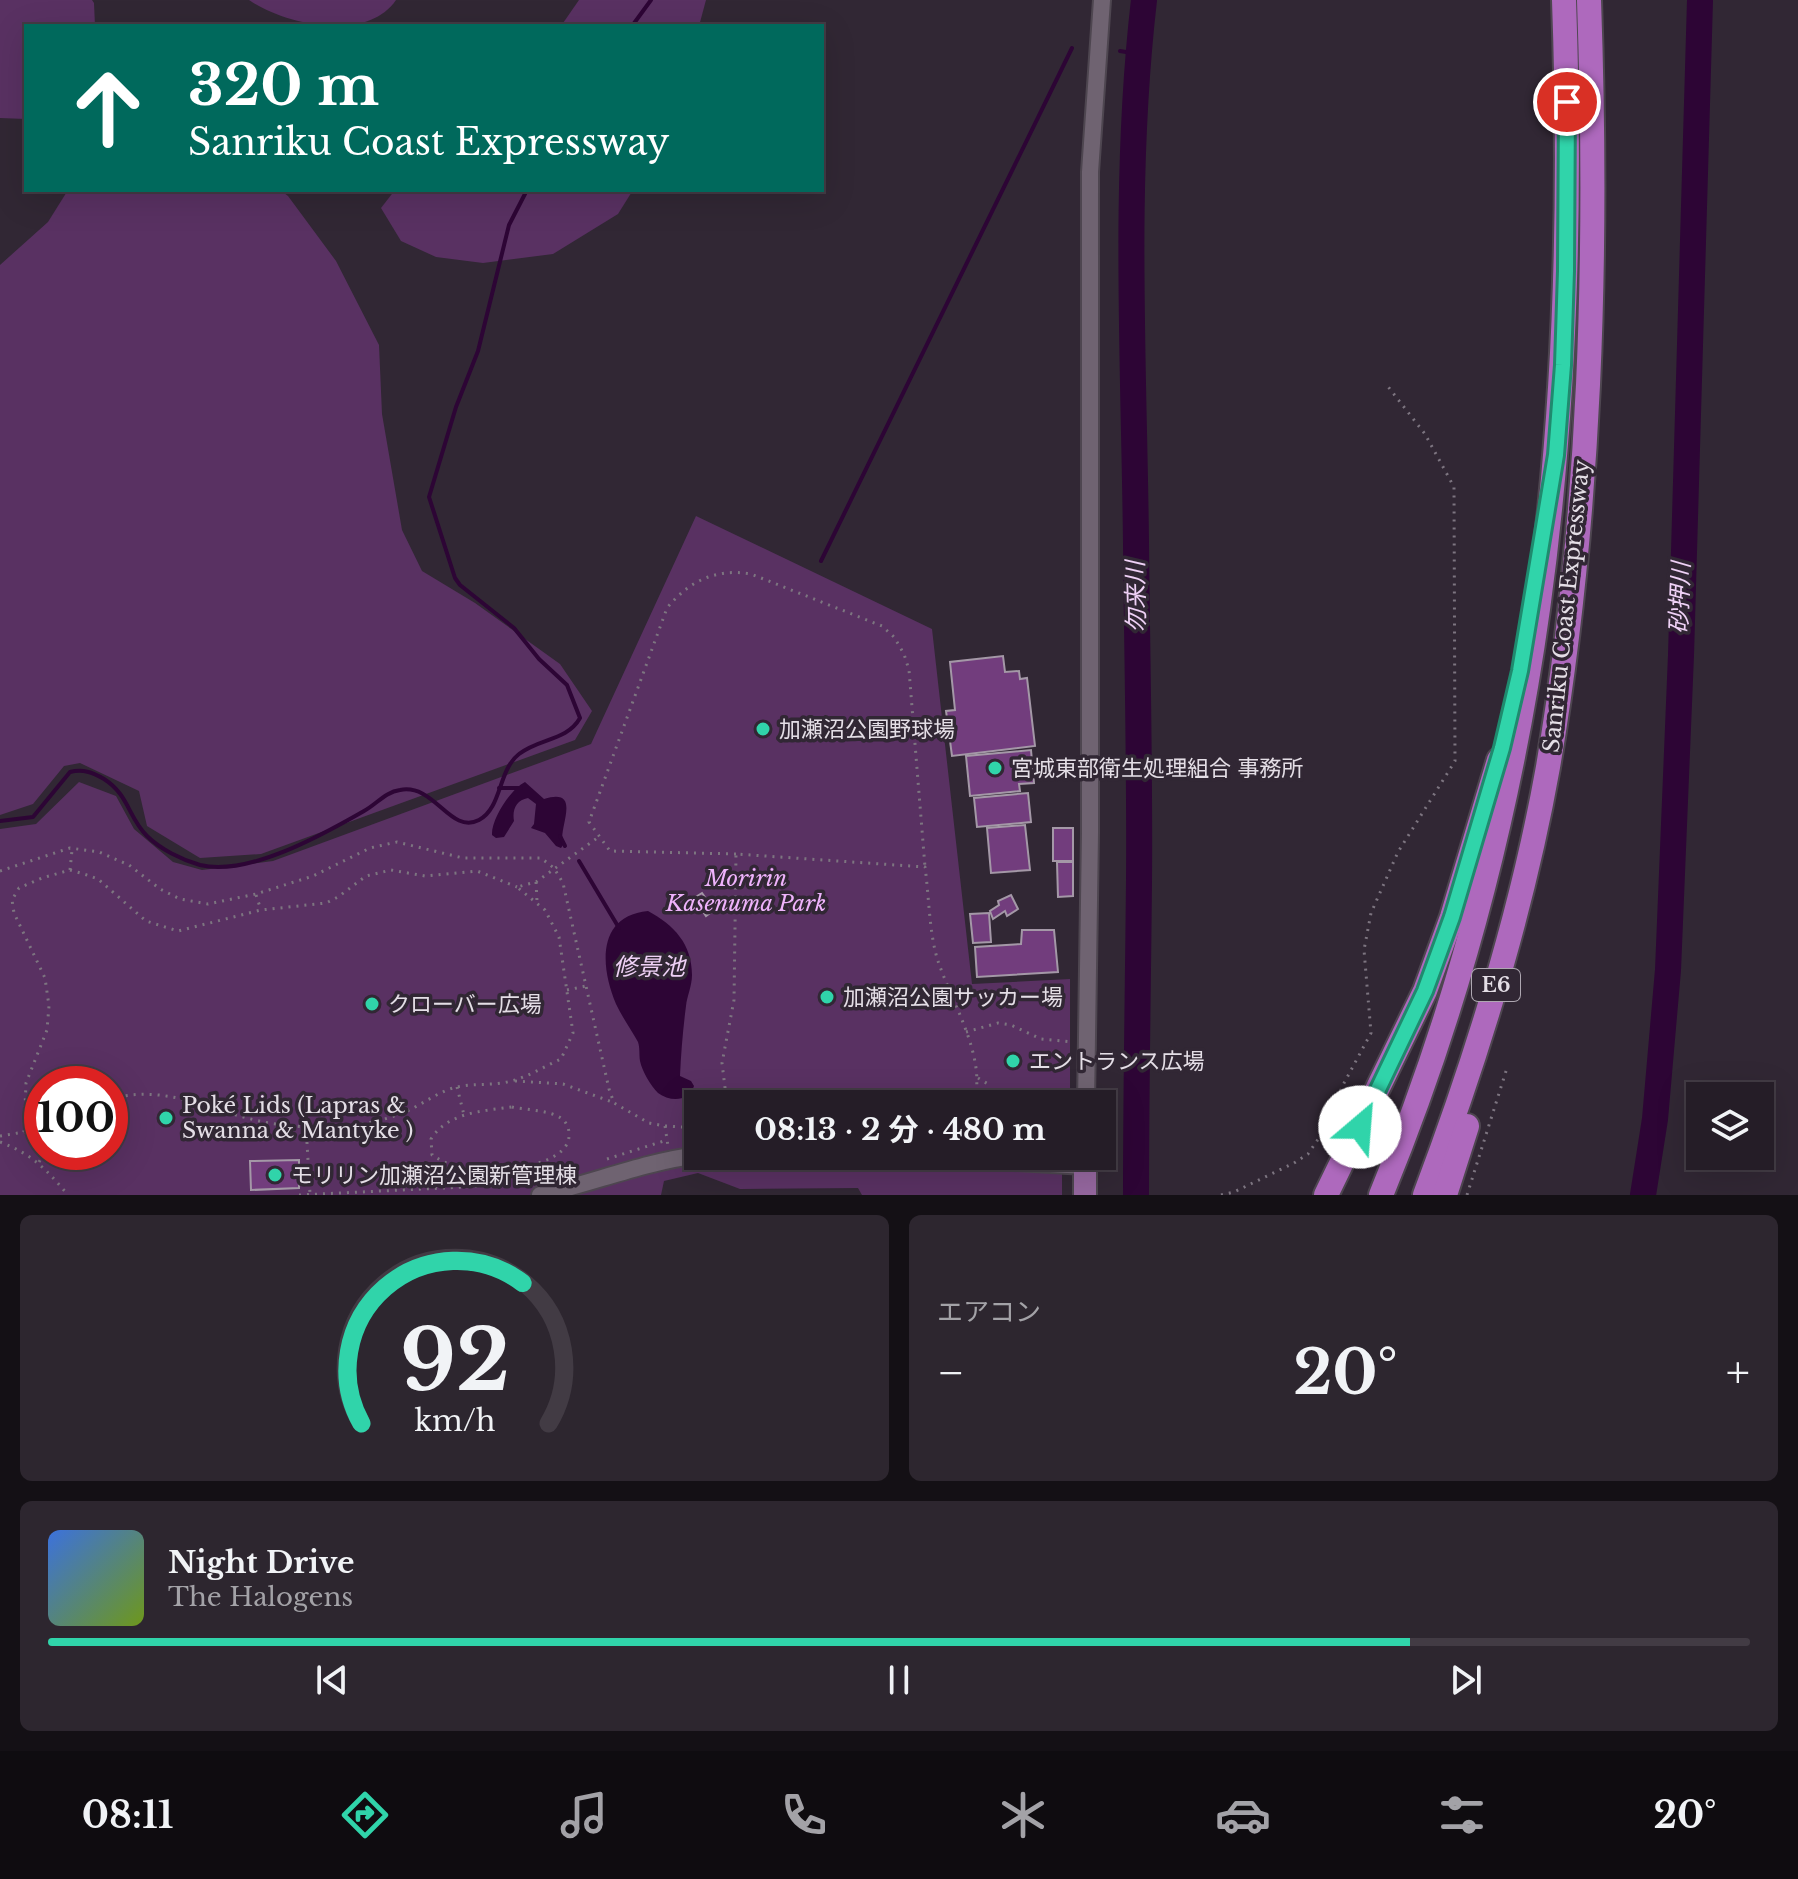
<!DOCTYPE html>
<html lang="ja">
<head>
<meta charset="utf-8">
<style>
	body { margin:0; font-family:"Libre Baskerville","Noto Sans JP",serif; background:#2d262f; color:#f1f3f6; height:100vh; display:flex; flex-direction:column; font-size:30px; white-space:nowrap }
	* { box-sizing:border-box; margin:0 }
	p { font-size:26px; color:#a3a2a7 }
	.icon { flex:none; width:44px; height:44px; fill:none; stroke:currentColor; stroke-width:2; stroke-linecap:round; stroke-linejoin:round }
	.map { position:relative; height:1195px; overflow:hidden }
	.details { display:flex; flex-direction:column; gap:20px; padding:20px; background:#141015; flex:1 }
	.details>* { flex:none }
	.hud { position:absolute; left:24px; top:24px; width:800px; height:168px; border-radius:0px; box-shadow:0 8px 32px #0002,0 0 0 2px #423b44; background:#00695c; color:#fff; overflow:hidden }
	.tools { position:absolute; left:1686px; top:1082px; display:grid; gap:16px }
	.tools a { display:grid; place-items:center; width:88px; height:88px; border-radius:0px; background:#251d27; box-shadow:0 8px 32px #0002,0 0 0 2px #423b44; font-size:40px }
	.speed { position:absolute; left:24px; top:1066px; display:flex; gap:16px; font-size:40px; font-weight:700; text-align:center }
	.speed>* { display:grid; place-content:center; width:104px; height:104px; border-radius:50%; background:#251d27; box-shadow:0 8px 32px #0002,0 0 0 2px #423b44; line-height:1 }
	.speed .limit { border:12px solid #d22; background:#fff; color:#111 }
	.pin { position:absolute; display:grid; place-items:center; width:68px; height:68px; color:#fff; margin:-34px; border:4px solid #fff; border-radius:50%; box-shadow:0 2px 8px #0007 }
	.me { position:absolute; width:88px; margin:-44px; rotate:27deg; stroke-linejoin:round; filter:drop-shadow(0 0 6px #0008) }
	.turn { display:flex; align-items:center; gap:28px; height:168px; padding:0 32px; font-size:36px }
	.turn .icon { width:104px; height:104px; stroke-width:2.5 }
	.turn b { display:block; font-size:56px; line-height:68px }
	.big { font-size:60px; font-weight:700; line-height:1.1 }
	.details .card { flex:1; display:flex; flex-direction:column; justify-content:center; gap:12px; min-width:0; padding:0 28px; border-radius:12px; background:#2d262f }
	.details .dial { align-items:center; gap:0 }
	.dial svg { height:208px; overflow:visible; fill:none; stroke:#423b44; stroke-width:7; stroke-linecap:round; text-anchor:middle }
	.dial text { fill:#f1f3f6; stroke:none }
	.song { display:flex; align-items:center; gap:24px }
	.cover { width:96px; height:96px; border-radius:12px; background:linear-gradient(135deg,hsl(220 70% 55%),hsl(80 70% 35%)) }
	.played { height:8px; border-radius:4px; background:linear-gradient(90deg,#30d4aa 80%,#423b44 80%) }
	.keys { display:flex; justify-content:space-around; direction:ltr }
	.heat { display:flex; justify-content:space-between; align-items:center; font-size:44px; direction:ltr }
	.details .tiles { flex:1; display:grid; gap:20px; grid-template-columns:1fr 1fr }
	.card:last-child { grid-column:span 2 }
	.trip { position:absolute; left:684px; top:1090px; width:432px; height:80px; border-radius:0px; background:#251d27; box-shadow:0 8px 32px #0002,0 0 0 2px #423b44; font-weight:700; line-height:80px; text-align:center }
	.dock { display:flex; height:128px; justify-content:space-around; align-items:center; background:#0f0c10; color:#a3a2a7 }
	.dock .icon { width:56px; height:56px }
	.dock .on { color:#30d4aa }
	.dock b { font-size:36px; color:#f1f3f6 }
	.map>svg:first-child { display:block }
	.green { fill:#593162; fill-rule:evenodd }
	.water { fill:#2d0535 }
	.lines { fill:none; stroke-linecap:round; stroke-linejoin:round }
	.stream { stroke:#2d0535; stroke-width:4 }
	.river { stroke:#2d0535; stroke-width:26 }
	.building { fill:#723d7d; stroke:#a498a7; stroke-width:2 }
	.minor-casing { stroke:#4e4650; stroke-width:20 }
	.major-casing { stroke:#4e4650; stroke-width:26 }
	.highway-casing { stroke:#4e4650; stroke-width:28 }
	.path { stroke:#7d7580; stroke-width:3; stroke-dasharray:2 6; stroke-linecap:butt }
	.minor { stroke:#6f6371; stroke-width:16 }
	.major { stroke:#95679f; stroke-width:22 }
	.highway { stroke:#ae69bd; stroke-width:24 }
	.route-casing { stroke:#1f8a6e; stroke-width:20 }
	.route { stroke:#30d4aa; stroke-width:14 }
	.poi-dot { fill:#30d4aa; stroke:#312734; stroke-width:3 }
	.labels { text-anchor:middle; stroke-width:7; stroke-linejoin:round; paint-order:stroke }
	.shield { fill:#312734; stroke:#aea7b1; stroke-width:2 }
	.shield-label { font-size:20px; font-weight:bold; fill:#e4dee6 }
	.street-label { font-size:22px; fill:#e4dee6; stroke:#312734 }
	.poi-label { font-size:22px; fill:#e4dee6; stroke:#312734; text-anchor:start }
	.park-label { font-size:22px; font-style:italic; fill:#efb3fc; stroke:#312734 }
	.water-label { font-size:24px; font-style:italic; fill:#efd1f6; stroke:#312734 }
</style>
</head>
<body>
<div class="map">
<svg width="1798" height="1195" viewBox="0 0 1798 1195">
	<rect width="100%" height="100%" fill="#312734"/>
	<g class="green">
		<polygon points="0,0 92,0 94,3 95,26 26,26 26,119 0,118"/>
		<path d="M249,0H396C367,43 285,25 249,0Z"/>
		<polygon points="579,0 706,0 699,26 561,26"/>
		<polygon points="68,190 280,190 288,196 336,261 379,345 382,414 402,530 422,571 475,603 560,664 592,711 575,740 261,854 200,858 147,826 139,791 80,763 64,766 33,804 0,815 0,265 48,222"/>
		<polygon points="395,190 633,190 618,214 553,254 483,263 436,257 401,241 381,208"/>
		<path d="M696,516L932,629L972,984L1070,979V1104H698V1156H1062V1195H862L858,1188L740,1189L698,1173L664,1181L661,1195H0V829L36,824L79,782L116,796L134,829L173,862L202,870L273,861L591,744ZM42,1084H110V1152H42Z"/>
	</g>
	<g class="water">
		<path d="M525,782L544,799C584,787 557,829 563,845L561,848L556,846L545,833L531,828L534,824L536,804L528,798C516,800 512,810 514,821L504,837L496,838L492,835C491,819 511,789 525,782Z"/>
		<path d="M648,911C674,925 692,944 692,975C692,986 687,996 686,1006C683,1029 681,1053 680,1076L691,1081L694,1086C689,1102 670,1102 658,1093C651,1086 642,1071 640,1061C639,1054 640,1048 638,1042C631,1029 622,1017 616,1004C600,966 597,916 648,911Z"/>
	</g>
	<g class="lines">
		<g class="stream">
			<polyline points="632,26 651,0"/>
			<polyline points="1120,51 1138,54"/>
			<polyline points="821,561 1072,48"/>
			<polyline points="499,788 521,788"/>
			<path d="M0,821L33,817L70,772C83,769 92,772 104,779C129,795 128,817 147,836C160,849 182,860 200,865C248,877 324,834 364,811C377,804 385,792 400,790C435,783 450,835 479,820C502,808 498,770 519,754C539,738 567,741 580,718L567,685L539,659L514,628L460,585L455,578L429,497L456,407L478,351L509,225L527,190"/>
			<polyline points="560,836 565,846"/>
			<polyline points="579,861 619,928"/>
		</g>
		<g class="river">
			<path d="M1136,1195C1136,1090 1138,986 1139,881C1140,768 1137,656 1136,543C1134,361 1123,181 1144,0"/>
			<polyline points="1643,1195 1655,1119 1668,970 1681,655 1700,0"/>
		</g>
	</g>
	<g class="building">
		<polygon points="1003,656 1005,672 1019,671 1020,679 1027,678 1035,746 952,756 946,711 955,710 950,662"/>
		<polygon points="1031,750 1034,783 1019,784 1020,791 970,796 966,756"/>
		<polygon points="1028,793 1031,822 977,827 974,798"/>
		<polygon points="1025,825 1030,870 991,873 987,828"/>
		<rect x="1053" y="828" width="20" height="33"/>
		<polygon points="1057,862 1073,862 1073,896 1058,897"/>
		<polygon points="702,893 714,910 706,916 694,898"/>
		<polygon points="1011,895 1018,909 1007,916 1005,911 993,919 990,911 999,905 998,901"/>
		<polygon points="989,913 991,942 973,943 970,914"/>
		<polygon points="1022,930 1054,930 1058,972 977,977 975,947 1021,944"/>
		<polygon points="299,1160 299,1188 251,1190 250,1161"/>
	</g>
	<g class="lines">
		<defs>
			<g id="minor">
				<polyline points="1086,1104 1090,833 1090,172 1102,0"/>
				<polyline points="912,1156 1085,1166 1085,1158"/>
				<path d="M540,1195C593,1183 644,1162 698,1155"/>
			</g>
			<polyline id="major" points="1085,1195 1085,1166"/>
			<g id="highway">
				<polyline points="1326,1195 1425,991 1452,917 1499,760"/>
				<path d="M1381,1195C1541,807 1579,416 1564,0"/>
				<path d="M1425,1195C1477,1057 1522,913 1548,767C1591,515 1598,255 1589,0"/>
				<polyline points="1445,1195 1467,1126"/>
			</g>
		</defs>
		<use href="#minor" class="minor-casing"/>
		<use href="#major" class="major-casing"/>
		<use href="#highway" class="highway-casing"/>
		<g class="path">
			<path d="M736,854L610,851L589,822L667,608C689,581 716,568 751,574L882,626L894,637L904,654L909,670L925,867"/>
			<polyline points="70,870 72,850"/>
			<polyline points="0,871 70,848 99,852 129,865 160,889 180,899 208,904 256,894 313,876 370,848 397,842 463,858 541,858 554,868 563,883 609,1089 614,1103 649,1123 665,1126 668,1146"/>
			<polyline points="536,882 537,901"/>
			<polyline points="256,895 261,910"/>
			<polyline points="567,990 586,986"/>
			<polyline points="966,1032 998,1023 1011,1025 1041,1039 1073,1042"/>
			<polyline points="978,1078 988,1084 992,1104"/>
			<polyline points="515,1081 563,1084 612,1102"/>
			<polyline points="457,1087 464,1115"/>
			<path d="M110,1099C172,1082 217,1116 276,1124C321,1130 365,1129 407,1111C423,1104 439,1091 457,1087C474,1083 494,1086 511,1081C528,1077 545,1066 561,1059L573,1033L559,937L545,910L517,887L536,882L600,836"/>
			<path d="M727,1104L722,1063L734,1000L736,854L925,867C929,896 929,930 937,958C951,1002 989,1060 973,1104"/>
			<path d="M512,1107C527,1110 548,1110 561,1118C566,1122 569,1127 569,1134C571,1168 490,1173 467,1169C454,1167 443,1162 432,1155L431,1139C448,1112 483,1111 512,1107Z"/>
			<polyline points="306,1126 310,1194"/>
			<polyline points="665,1126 698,1128"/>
			<polyline points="24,1132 42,1127"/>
			<polyline points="0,1136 24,1132 26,1083 47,1030 49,1006 45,978 14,913 12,900 19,888 42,878 70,870 84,874 98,879 146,921 178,931 261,910 326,903 338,897 366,876 391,870 425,876 477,871 517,887"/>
			<path d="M0,1142C32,1154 46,1169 68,1195"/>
			<polyline points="607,1159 667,1140"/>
			<polyline points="39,1162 45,1152"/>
			<polyline points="505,1170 505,1185"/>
			<polyline points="869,1172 869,1163"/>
			<polyline points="299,1195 505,1185 535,1180"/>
			<polyline points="1221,1195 1234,1192 1294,1163 1308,1154 1323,1132 1343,1085 1371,1033 1364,950 1371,913 1398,852 1455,761 1454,487 1425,434 1386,384"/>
			<polyline points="1467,1195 1507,1068"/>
		</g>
		<use href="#minor" class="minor"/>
		<use href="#major" class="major"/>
		<use href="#highway" class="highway"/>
	</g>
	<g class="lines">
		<defs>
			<polyline id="route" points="1360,1127 1425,991 1452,917 1502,748 1520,671 1556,455 1563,365 1566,271 1567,102"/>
		</defs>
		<use href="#route" class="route-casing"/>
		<use href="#route" class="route"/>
	</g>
	<g class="poi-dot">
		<circle cx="763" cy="729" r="8"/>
		<circle cx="995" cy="768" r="8"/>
		<circle cx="827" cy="997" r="8"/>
		<circle cx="372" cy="1004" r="8"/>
		<circle cx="1013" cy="1061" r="8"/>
		<circle cx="166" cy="1118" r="8"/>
		<circle cx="275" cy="1175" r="8"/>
	</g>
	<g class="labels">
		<rect class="shield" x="1472" y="969" width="48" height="32" rx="6"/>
		<g class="shield-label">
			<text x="1496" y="992">E6</text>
		</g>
		<g class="street-label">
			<text transform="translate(1566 606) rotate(-84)" y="8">Sanriku Coast Expressway</text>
		</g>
		<g class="poi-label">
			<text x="779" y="737">加瀬沼公園野球場</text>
			<text x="1011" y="776">宮城東部衛生処理組合 事務所</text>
			<text x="843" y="1005">加瀬沼公園サッカー場</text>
			<text x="388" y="1012">クローバー広場</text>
			<text x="1029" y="1069">エントランス広場</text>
			<text x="182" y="1113">Poké Lids (Lapras &amp;<tspan x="182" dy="25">Swanna &amp; Mantyke )</tspan></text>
			<text x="291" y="1183">モリリン加瀬沼公園新管理棟</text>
		</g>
		<g class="park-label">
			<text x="746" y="886">Moririn<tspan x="746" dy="25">Kasenuma Park</tspan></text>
		</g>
		<g class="water-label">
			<text transform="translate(1136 597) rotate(-91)" y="8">勿来川</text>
			<text transform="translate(1680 598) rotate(-88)" y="8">砂押川</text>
			<text x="649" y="975">修景池</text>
		</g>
	</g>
</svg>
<div class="tools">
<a><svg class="icon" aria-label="layers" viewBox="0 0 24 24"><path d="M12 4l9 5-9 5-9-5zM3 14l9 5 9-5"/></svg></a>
</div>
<div class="speed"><div class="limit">100</div></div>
<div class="pin" style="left:1567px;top:102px;background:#d93025"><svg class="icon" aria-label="arrive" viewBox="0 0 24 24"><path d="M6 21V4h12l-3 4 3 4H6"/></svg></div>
<svg class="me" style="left:1360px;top:1127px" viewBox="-20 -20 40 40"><circle r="19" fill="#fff"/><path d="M0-13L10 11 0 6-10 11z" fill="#30d4aa"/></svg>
<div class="trip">08:13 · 2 分 · 480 m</div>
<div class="hud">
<div class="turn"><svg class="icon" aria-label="ahead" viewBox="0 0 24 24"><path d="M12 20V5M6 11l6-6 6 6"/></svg><div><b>320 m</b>Sanriku Coast Expressway</div></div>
</div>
</div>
<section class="details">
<div class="tiles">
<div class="card dial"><svg viewBox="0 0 100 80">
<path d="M14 69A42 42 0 1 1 86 69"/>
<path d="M14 69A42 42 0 0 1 76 15" stroke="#30d4aa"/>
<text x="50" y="56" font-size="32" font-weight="700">92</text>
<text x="50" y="72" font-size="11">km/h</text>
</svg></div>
<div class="card"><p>エアコン</p>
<div class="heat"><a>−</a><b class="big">20°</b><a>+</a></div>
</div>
<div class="card">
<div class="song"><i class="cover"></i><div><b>Night Drive</b><p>The Halogens</p></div></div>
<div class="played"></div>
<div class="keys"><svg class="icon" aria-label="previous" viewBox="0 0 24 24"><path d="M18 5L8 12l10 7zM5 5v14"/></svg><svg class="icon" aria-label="pause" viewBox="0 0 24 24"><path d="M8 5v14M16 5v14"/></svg><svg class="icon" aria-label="next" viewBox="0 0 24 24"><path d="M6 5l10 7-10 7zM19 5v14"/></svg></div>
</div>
</div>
</section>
<nav class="dock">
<b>08:11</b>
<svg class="icon on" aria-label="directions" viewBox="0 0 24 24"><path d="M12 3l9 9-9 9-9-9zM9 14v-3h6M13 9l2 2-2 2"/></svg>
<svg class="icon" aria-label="music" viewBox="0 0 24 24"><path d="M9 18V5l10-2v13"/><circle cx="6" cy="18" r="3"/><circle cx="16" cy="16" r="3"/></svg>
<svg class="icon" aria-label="phone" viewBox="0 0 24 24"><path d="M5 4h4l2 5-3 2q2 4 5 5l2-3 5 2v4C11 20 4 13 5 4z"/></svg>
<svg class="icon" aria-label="climate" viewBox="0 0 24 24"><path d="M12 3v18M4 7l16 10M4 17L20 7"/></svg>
<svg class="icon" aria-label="car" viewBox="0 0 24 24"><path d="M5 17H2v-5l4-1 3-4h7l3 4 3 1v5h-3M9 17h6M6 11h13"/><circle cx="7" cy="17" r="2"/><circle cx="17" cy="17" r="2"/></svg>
<svg class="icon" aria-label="filters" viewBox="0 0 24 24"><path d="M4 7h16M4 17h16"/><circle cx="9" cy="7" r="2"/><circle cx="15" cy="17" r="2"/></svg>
<b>20°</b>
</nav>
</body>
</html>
